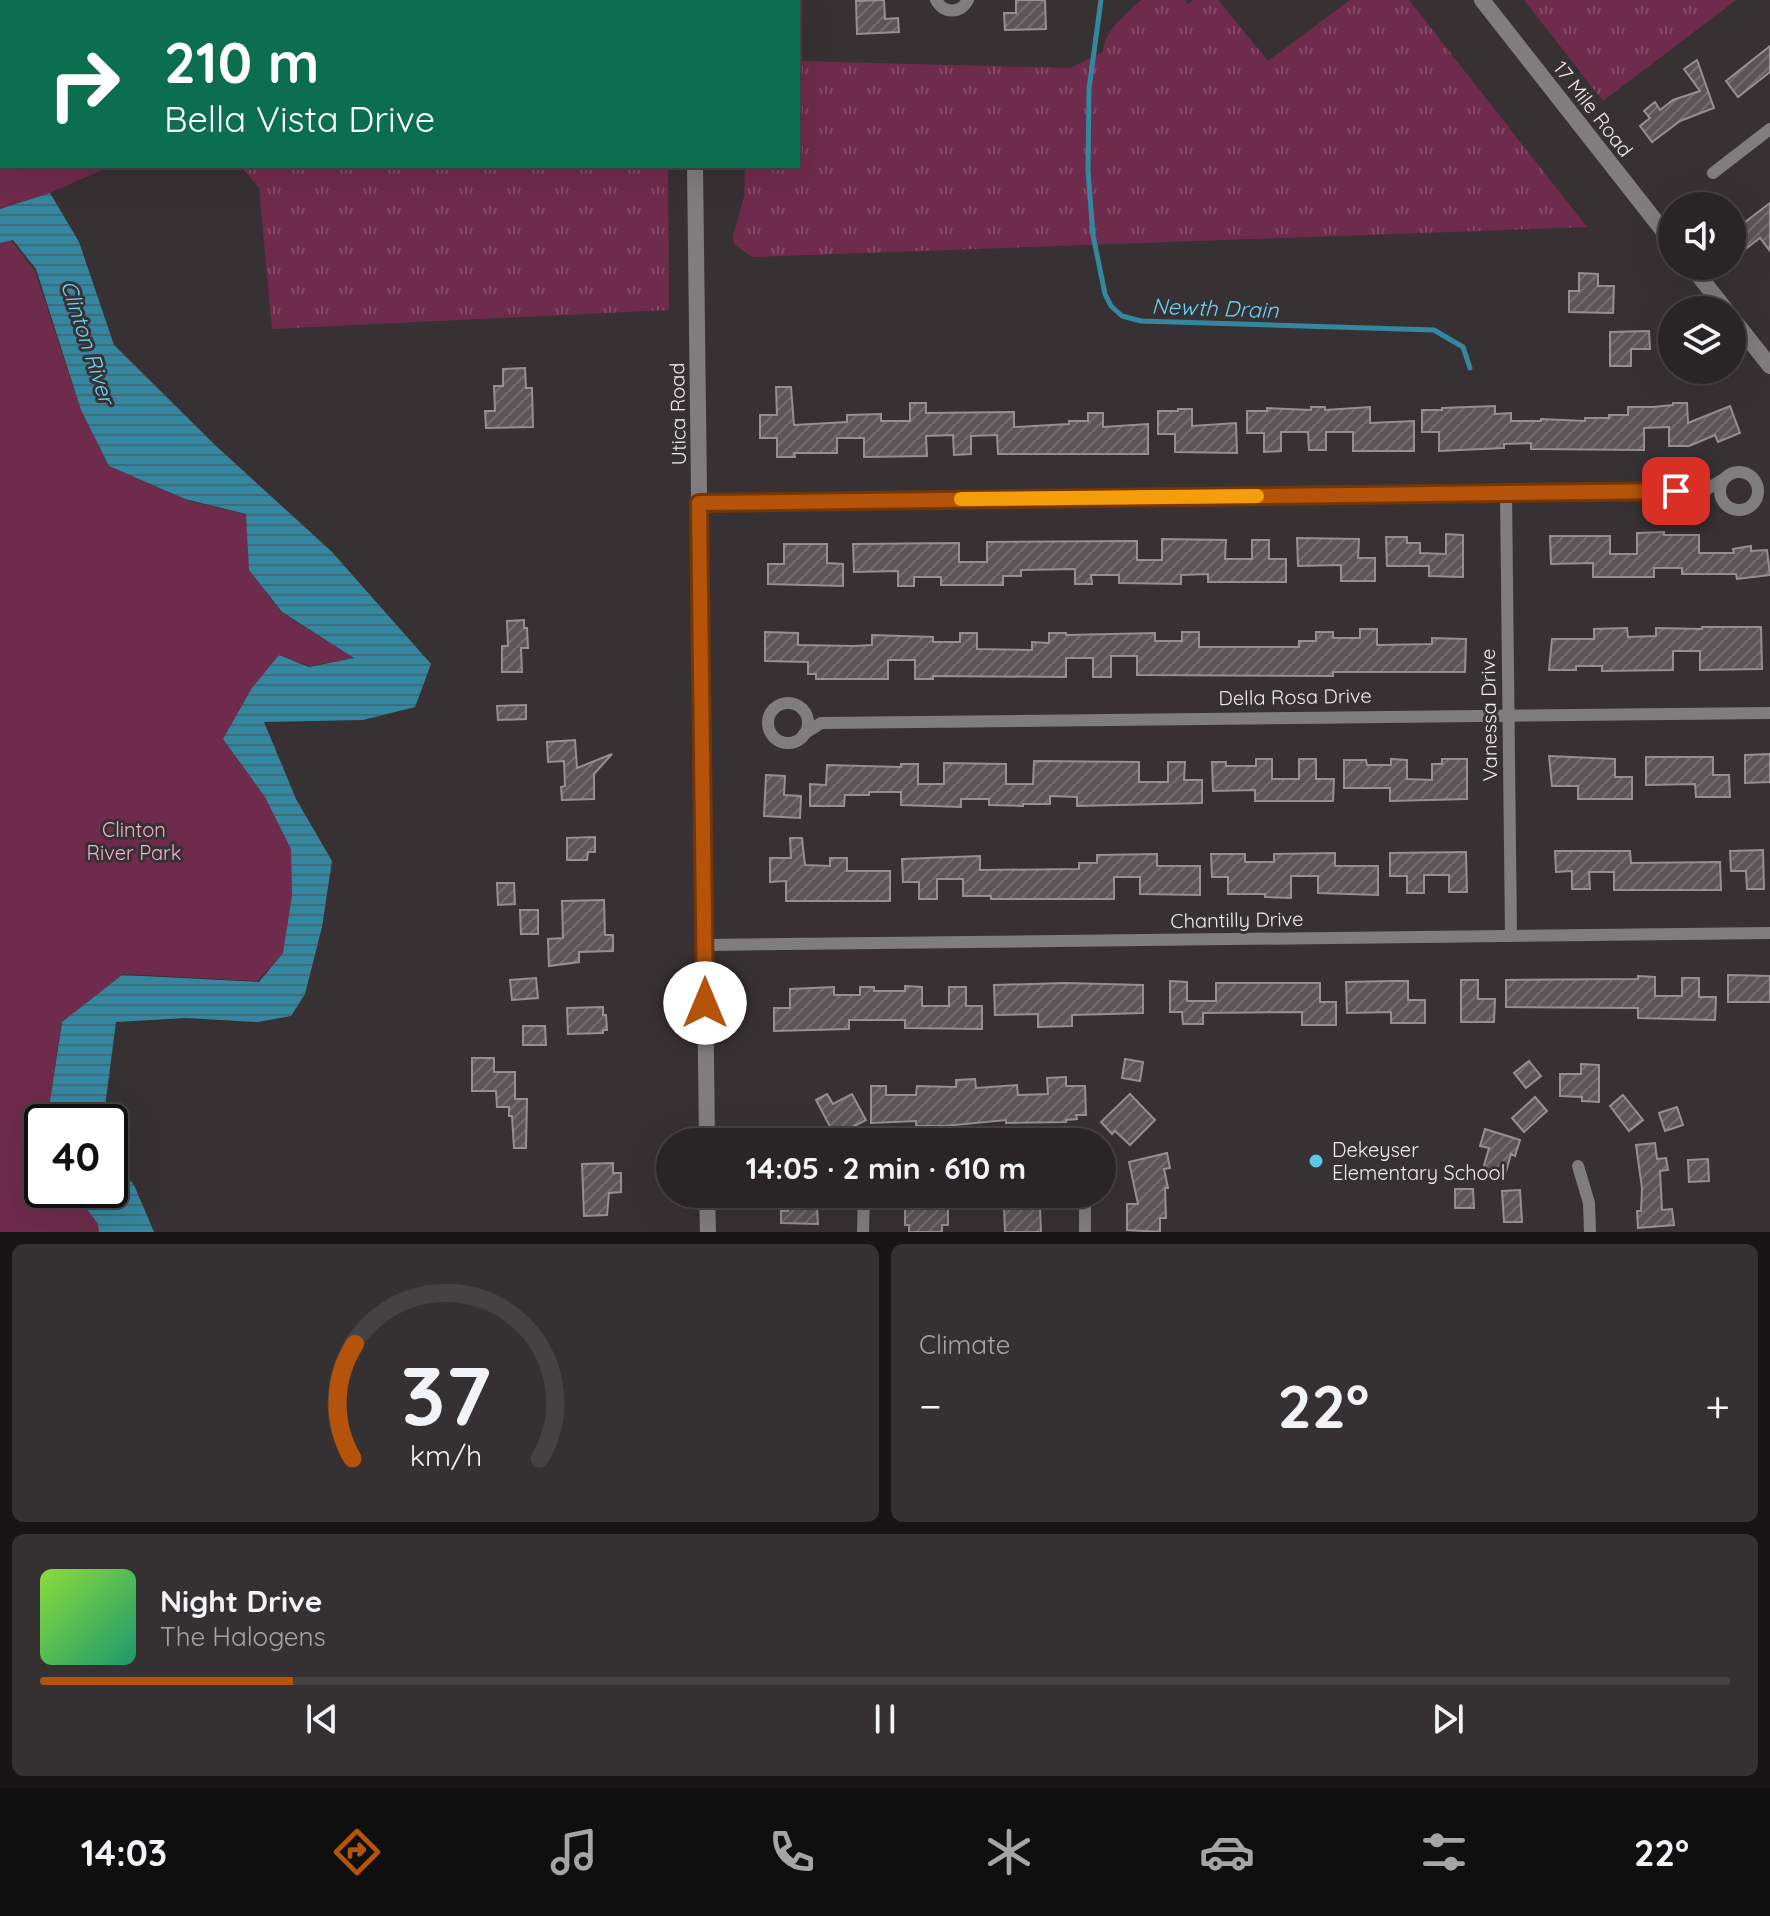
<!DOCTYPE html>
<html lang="en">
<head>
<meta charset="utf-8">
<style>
	body { margin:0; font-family:Quicksand,sans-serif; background:#353133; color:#f1f3f6; height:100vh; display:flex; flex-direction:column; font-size:30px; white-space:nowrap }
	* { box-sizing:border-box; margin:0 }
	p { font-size:26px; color:#a5a5a7 }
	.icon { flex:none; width:44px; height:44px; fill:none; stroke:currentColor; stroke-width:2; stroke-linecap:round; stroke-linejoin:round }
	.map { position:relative; height:1232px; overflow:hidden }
	.details { display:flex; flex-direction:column; gap:12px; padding:12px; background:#171415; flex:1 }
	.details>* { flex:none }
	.top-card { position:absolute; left:0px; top:0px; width:800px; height:168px; box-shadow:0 8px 32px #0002,0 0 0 2px #454244; background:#0b6e4f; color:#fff; overflow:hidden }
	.buttons { position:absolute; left:1658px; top:192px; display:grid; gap:16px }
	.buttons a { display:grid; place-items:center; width:88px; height:88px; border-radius:50%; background:#292527; box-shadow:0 8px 32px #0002,0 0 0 2px #454244; font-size:40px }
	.speed { position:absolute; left:24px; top:1104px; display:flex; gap:16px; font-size:40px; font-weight:700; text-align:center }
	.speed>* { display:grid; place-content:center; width:104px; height:104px; border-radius:50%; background:#292527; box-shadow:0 8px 32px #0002,0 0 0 2px #454244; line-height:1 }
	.speed .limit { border:4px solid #111; border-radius:12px; background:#fff; color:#111 }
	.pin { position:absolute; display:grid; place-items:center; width:68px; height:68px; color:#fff; margin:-34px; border-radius:16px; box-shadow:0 4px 12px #0006 }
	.me { position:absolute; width:88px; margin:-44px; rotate:0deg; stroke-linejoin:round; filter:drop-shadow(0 0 6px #0008) }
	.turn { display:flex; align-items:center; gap:28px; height:168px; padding:0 32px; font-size:36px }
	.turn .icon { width:104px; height:104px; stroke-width:2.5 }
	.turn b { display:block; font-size:56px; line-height:68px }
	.big { font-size:60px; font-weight:700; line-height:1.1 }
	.details .widget { flex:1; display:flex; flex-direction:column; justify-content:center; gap:12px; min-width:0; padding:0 28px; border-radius:12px; background:#353133 }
	.details .dial { align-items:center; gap:0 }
	.dial svg { height:208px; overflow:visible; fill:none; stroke:#454244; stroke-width:7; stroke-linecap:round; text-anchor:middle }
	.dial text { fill:#f1f3f6; stroke:none }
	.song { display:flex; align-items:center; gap:24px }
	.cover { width:96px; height:96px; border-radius:12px; background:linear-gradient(135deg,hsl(90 70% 55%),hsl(160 70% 35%)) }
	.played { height:8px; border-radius:4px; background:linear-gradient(90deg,#b45309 15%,#454244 15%) }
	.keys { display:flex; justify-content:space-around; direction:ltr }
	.heat { display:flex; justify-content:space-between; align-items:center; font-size:44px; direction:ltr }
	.details .tiles { flex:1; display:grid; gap:12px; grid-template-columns:1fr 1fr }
	.widget:last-child { grid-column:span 2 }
	.trip { position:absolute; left:656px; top:1128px; width:460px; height:80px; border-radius:40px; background:#292527; box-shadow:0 8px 32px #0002,0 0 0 2px #454244; font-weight:700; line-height:80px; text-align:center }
	.menu { display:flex; height:128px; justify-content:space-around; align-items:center; background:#100f10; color:#a5a5a7 }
	.menu .icon { width:56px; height:56px }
	.menu .on { color:#b45309 }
	.menu b { font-size:36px; color:#f1f3f6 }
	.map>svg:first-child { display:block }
	.grass { fill:url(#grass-tufts) }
	.green { fill:#6f2b4b }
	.water { fill:url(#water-rules) }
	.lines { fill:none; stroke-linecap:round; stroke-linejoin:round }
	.stream { stroke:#35879f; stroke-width:5 }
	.building { fill:url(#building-hatch); stroke:#968f91; stroke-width:2 }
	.minor { stroke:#807d7e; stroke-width:12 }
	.tertiary { stroke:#807d7e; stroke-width:16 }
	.route-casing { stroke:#753606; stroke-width:20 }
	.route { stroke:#b45309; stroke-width:14 }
	.slow { stroke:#f59e0b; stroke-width:14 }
	.poi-dot { fill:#5cc7e8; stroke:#373134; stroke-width:3 }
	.labels { text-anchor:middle; stroke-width:6; stroke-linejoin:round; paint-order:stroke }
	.street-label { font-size:20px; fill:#efebec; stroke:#373134 }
	.park-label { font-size:20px; fill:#f2b1ca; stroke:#373134 }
	.poi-label { font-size:20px; fill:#efebec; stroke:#373134; text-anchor:start }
	.water-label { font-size:22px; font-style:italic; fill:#68d5f7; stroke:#373134 }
</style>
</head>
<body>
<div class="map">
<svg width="1770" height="1232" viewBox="0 0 1770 1232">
	<defs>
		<pattern id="grass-tufts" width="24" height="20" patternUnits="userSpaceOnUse" patternTransform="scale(2)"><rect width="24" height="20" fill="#6f2b4b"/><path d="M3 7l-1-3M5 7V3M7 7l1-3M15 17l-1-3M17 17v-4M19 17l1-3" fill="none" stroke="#844a65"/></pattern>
		<pattern id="water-rules" width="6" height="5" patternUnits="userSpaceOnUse" patternTransform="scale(2)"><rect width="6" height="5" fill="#35879f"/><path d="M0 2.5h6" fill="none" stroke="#3d6d7c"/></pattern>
		<pattern id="building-hatch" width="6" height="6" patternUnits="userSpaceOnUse" patternTransform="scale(2)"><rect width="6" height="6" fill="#5b5557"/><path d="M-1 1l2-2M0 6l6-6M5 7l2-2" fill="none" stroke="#736e6f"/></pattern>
	</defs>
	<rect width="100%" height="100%" fill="#373134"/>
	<g class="grass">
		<path d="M1141,0H1185L1188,4L1193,0H1218L1268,61L1350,0H1409L1587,227L752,257L734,244L733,236L744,197L745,166H798V61L1070,68L1103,52C1104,30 1126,14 1141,0Z"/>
		<polygon points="1524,0 1736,0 1603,101"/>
		<polygon points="241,166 668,166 669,310 272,329 259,188"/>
	</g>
	<g class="green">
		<polygon points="0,0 156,0 2,2 2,166 111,166 50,193 0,209"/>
		<polygon points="11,240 35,271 81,410 109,466 186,500 247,515 249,570 282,613 354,658 310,666 279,655 223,739 266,798 291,848 292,894 283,954 257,981 123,974 61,1023 49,1109 50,1122 42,1122 42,1190 73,1190 99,1225 99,1232 0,1232 0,243"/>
	</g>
	<g class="water">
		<polygon points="50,193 79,242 114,345 215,445 332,552 431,664 415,707 363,720 264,722 296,799 332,861 322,927 305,994 291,1016 258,1022 186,1018 116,1022 103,1122 50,1122 49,1108 62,1022 122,975 259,982 283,953 292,895 291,849 265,797 223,739 252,688 279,655 309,667 354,658 282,612 249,570 246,514 185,499 109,466 81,410 36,269 13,240 0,243 0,209"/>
		<polygon points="110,1157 134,1185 154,1232 99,1232 98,1224 73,1190 110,1190"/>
	</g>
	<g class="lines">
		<polyline class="stream" points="1101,0 1089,89 1088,171 1093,235 1105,294 1111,306 1122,316 1141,321 1434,330 1463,347 1470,368"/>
	</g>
	<g class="building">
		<polygon points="884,0 885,19 898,18 899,32 857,34 856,1"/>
		<polygon points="1016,0 1045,0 1046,29 1005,30 1004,13 1016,13"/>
		<polygon points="1770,46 1770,72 1738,97 1726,81"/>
		<polygon points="1697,60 1714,108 1680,121 1652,142 1640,126 1650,118 1644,111 1655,102 1660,110 1673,100 1700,91 1684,69"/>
		<polygon points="1770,203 1770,251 1760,238 1744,250 1732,232"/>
		<polygon points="1579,273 1598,274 1598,286 1614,286 1613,313 1569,312 1569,291 1579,291"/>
		<polygon points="1649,331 1650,349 1631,349 1631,366 1610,366 1610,332"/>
		<polygon points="525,368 526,388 532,388 533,427 486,428 485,411 495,411 494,386 503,386 503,369"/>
		<polygon points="776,387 791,387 794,425 847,422 847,415 881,414 881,421 910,421 910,403 926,403 926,413 1014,412 1014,427 1069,424 1069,421 1088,421 1088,413 1103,413 1103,427 1148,424 1148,454 998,454 997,435 971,436 971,454 954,455 953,435 926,436 927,456 864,457 864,438 837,438 837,453 794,453 795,457 777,457 777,438 760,438 760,415 777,415"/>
		<polygon points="1673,403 1687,403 1688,423 1730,406 1740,433 1718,442 1715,435 1689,446 1669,446 1669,427 1644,428 1644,450 1531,449 1531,443 1504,444 1504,448 1439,451 1439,432 1422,432 1422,410 1442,410 1442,408 1495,406 1495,414 1511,413 1511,421 1541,421 1541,419 1585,421 1585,418 1609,418 1609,415 1628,415 1628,407 1653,407 1673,405"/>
		<polygon points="1311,407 1325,407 1325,410 1370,407 1370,423 1414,421 1414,451 1353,451 1353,432 1326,432 1326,450 1309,450 1308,432 1281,432 1281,451 1264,452 1264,433 1247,433 1247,411 1267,411 1267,408 1311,410"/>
		<polygon points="1178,409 1192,409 1192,426 1236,423 1237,453 1175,452 1175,434 1158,434 1158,411 1178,411"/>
		<polygon points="1664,532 1664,535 1699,535 1699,553 1734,553 1733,549 1751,546 1751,551 1767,550 1770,575 1737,579 1736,574 1682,574 1682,568 1654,568 1654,577 1593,577 1593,563 1551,564 1550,536 1610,536 1610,554 1637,554 1637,533"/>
		<polygon points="1446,534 1463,535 1463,577 1429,576 1429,566 1387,566 1386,537 1407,537 1407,543 1420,543 1420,553 1446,554"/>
		<polygon points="1297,538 1359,539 1358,558 1375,558 1375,581 1341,581 1341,565 1298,566"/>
		<polygon points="1162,539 1226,540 1225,559 1252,559 1252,540 1269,540 1269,559 1286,559 1286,582 1208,582 1208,574 1181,575 1181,584 1119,583 1119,575 1091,575 1092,584 1075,584 1075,569 1021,570 1021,576 1003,576 1003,585 941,585 941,577 914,577 914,586 898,586 898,571 854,572 853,544 959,543 959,562 987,562 987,542 1137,541 1137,560 1162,560"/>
		<polygon points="784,544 827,544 827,563 843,564 843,586 768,584 768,564 784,564"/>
		<polygon points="524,620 524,628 527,628 528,648 521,648 522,672 502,672 502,646 508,646 507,621"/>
		<polygon points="1702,627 1761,627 1762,669 1700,670 1700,651 1673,651 1673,670 1602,671 1602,666 1576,666 1576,670 1549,670 1552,639 1594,639 1594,629 1627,628 1628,637 1656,636 1656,628 1702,629"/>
		<polygon points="1360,629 1377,629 1377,645 1432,644 1432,638 1466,639 1465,672 1333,672 1333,676 1137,675 1137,656 1111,656 1111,677 1093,677 1093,658 1066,658 1066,677 933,676 933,679 915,679 915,660 888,660 888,679 816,679 816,674 808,674 808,662 765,661 765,632 798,633 798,645 854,646 872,645 872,635 933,637 933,642 960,642 960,633 977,633 977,649 1032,650 1032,642 1049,643 1049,633 1066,633 1066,635 1155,633 1155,641 1182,641 1182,632 1199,632 1199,647 1299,647 1299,641 1316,641 1316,632 1333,632 1333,638 1360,638"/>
		<polygon points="526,705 526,719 498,720 497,706"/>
		<polygon points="575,740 577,768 612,754 594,774 594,799 562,800 561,787 565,786 564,761 548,762 547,742"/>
		<polygon points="1770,754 1770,782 1745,783 1745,755"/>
		<polygon points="1549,756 1615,759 1615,777 1632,777 1632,799 1578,799 1578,786 1552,786"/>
		<polygon points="1646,757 1713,757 1713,775 1729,775 1730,797 1696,797 1695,784 1646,785"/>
		<polygon points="1256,759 1272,759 1272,779 1299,779 1299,759 1316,759 1316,779 1334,779 1333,801 1255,801 1255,790 1213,791 1212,762 1226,762 1226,766 1256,766"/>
		<polygon points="1391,759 1407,760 1407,779 1432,780 1432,764 1442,764 1442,759 1467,759 1467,799 1390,801 1390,788 1344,788 1344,760 1366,760 1367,765 1391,765"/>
		<polygon points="1034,761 1139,762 1139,782 1168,782 1168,762 1185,762 1184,780 1202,780 1202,803 1077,806 1077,797 1050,796 1050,804 1023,804 1023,806 989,805 989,799 961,799 961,807 901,805 901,792 869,792 869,795 845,795 844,806 810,806 810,784 826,785 827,765 901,767 901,764 918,764 918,784 944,784 944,763 1006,764 1006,784 1033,784"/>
		<polygon points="766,775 785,776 784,795 801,796 800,818 764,816"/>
		<polygon points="595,837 595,852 588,852 587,860 567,860 567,838"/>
		<polygon points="790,838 802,838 805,865 830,866 830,858 847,858 847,871 890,871 890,901 786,901 786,881 770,882 770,858 791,858"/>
		<polygon points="1763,850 1764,889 1747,889 1746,871 1731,871 1730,851"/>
		<polygon points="1555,851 1630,851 1631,863 1720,862 1721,890 1614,890 1614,872 1589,872 1590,889 1572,889 1572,871 1556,872"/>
		<polygon points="1466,852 1467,892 1449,892 1449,875 1424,875 1424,893 1407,893 1407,876 1390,876 1390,853"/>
		<polygon points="1335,853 1335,866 1378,866 1378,895 1318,893 1318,876 1291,876 1291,898 1265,897 1265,894 1228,894 1228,877 1212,877 1211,854 1245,854 1245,862 1274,862 1274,854"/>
		<polygon points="1157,854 1157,866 1200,866 1200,895 1140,894 1140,877 1114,877 1114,899 991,899 991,896 963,896 963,879 937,879 937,899 919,899 919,882 903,882 902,859 980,856 980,870 1079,869 1079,863 1097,863 1097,855"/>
		<polygon points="497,883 514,883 515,904 498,905"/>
		<polygon points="604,900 605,935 613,935 613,951 579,952 579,962 549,966 548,939 563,938 562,901"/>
		<polygon points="520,910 538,910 538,934 521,934"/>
		<polygon points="1728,975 1770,976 1770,1002 1728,1002"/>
		<polygon points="1638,976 1655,977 1655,996 1682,996 1682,978 1699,978 1699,997 1716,997 1715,1020 1638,1018 1638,1008 1506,1007 1506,980 1638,979"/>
		<polygon points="536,978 538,998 512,1000 510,980"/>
		<polygon points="1461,980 1478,980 1478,999 1495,999 1494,1022 1461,1022"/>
		<polygon points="1170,981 1187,982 1187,1001 1216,1001 1216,983 1320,983 1320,1002 1336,1002 1336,1025 1302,1025 1302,1012 1203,1013 1203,1024 1183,1024 1182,1012 1170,1012"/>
		<polygon points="1391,981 1408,981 1408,1000 1425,1000 1425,1023 1391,1023 1391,1012 1347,1013 1346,982"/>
		<polygon points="1065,983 1143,985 1143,1013 1072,1015 1072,1026 1038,1027 1038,1014 995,1015 994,985"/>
		<polygon points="905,986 922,987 922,1006 949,1006 949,987 966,987 966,1006 982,1006 982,1029 905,1028 905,1020 849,1020 849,1029 774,1031 774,1008 790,1008 790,989 834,987 834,995 860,995 860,987 874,987 874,991 905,991"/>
		<polygon points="603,1007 603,1015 606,1015 607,1030 603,1030 603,1033 568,1034 567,1008"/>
		<polygon points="523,1026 545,1026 546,1045 523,1045"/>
		<polygon points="472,1058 494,1058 494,1072 515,1072 515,1099 527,1099 526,1148 514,1148 512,1116 509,1116 509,1107 497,1107 496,1091 472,1091"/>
		<polygon points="1125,1059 1143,1062 1140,1081 1122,1078"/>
		<polygon points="1529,1061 1541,1076 1526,1088 1514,1073"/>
		<polygon points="1581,1064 1599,1065 1599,1102 1582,1101 1582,1097 1560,1096 1560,1074 1581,1074"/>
		<polygon points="1066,1077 1066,1086 1085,1086 1086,1115 1076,1115 1077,1119 1066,1120 1066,1122 1006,1123 1006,1120 944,1126 916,1126 916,1121 871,1123 871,1086 886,1086 886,1095 916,1095 917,1086 956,1087 956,1080 975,1079 976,1088 1017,1085 1018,1095 1048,1094 1047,1078"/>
		<polygon points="827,1094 833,1104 852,1094 866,1120 835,1136 816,1100"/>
		<polygon points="1130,1094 1155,1120 1130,1145 1115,1131 1112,1134 1101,1122"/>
		<polygon points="1623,1095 1643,1120 1629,1131 1610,1106"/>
		<polygon points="1535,1097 1547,1111 1524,1132 1512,1118"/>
		<polygon points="1677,1107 1683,1125 1665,1131 1659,1113"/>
		<polygon points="1485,1129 1520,1140 1515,1156 1511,1154 1505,1175 1483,1169 1489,1148 1480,1146"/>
		<polygon points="1655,1143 1657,1159 1666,1158 1668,1170 1660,1171 1662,1210 1672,1209 1674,1225 1638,1228 1637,1211 1641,1211 1642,1188 1636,1145"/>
		<polygon points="1167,1153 1170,1168 1164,1169 1168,1188 1165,1188 1166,1218 1160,1218 1160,1232 1127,1230 1127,1204 1138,1204 1129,1162"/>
		<polygon points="1708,1159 1709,1181 1689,1182 1688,1160"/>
		<polygon points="613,1163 613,1173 621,1173 621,1192 609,1193 607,1215 584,1216 582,1164"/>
		<polygon points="1455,1189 1473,1189 1474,1208 1455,1208"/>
		<polygon points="1520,1190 1522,1222 1504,1222 1502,1191"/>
		<polygon points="789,1194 816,1194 818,1224 781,1223 781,1211 788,1211"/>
		<polygon points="1040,1206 1041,1232 1005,1232 1004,1207"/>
		<polygon points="948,1207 948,1225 942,1225 942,1232 909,1232 909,1225 905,1225 905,1208"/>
	</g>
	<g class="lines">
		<g class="minor">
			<path d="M936,0C944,14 960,14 968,0"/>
			<polyline points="586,2 597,0"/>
			<polyline points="1713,173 1770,129"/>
			<circle cx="1739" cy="491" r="19"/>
			<polyline points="1506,493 1511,936"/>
			<polyline points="699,503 1704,491 1724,479"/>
			<circle cx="788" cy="723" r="20"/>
			<polyline points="804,734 821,723 1770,713"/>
			<polyline points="705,945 1770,933"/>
			<polyline points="1578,1166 1589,1203 1590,1232"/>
			<polyline points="1085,1194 1085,1232"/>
			<polyline points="863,1232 864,1194"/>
		</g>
		<g class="tertiary">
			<polyline points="692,0 692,2"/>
			<polyline points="1482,0 1672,242"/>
			<polyline points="695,166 707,1142"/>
			<polyline points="1691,266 1726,310"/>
			<polyline points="1732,318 1770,366"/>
			<polyline points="707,1194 708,1232"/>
		</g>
	</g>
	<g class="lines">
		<defs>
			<polyline id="route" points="705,1003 699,503 1676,491"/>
		</defs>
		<use href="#route" class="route-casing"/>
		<use href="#route" class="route"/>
		<polyline class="slow" points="961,499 1257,496"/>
	</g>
	<circle class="poi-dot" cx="1316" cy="1161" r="8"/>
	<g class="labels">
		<g class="street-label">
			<text transform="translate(1593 109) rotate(52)" y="7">17 Mile Road</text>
			<text transform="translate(678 414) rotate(-91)" y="7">Utica Road</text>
			<text transform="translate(1295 697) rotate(-1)" y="7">Della Rosa Drive</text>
			<text transform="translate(1489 715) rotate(-91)" y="7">Vanessa Drive</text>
			<text transform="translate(1237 920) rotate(-1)" y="7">Chantilly Drive</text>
		</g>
		<g class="park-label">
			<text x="134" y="837">Clinton<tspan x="134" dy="23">River Park</tspan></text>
		</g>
		<g class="poi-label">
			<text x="1332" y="1157">Dekeyser<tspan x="1332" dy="23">Elementary School</tspan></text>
		</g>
		<g class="water-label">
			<text transform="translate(1215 308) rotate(2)" y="8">Newth Drain</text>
			<text transform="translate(88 342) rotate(72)" y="8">Clinton River</text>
		</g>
	</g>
</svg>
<div class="buttons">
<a><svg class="icon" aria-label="sound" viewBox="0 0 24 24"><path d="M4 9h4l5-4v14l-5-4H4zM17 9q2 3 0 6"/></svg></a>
<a><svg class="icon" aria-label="layers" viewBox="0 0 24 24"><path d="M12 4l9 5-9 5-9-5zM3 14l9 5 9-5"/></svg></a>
</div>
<div class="speed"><div class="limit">40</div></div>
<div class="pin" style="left:1676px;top:491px;background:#d93025"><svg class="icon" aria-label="arrive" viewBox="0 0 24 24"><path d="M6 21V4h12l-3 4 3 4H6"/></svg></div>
<svg class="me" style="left:705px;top:1003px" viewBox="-20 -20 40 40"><circle r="19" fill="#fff"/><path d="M0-13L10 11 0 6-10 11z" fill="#b45309"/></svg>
<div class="trip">14:05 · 2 min · 610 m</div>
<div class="top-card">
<div class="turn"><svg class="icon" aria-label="right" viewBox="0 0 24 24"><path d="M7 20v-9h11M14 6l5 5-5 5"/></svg><div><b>210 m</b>Bella Vista Drive</div></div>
</div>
</div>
<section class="details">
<div class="tiles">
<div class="widget dial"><svg viewBox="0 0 100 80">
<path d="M14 69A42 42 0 1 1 86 69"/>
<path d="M14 69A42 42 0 0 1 15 25" stroke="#b45309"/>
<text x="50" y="56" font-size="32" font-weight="700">37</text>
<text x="50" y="72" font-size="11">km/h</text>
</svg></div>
<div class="widget"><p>Climate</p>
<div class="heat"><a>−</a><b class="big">22°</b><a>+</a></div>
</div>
<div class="widget">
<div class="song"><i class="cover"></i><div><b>Night Drive</b><p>The Halogens</p></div></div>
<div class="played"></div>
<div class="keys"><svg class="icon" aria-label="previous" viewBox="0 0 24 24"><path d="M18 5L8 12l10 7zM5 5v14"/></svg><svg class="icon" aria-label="pause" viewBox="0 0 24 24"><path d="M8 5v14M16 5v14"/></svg><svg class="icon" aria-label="next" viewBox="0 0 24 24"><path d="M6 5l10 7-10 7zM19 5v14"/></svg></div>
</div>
</div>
</section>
<nav class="menu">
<b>14:03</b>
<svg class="icon on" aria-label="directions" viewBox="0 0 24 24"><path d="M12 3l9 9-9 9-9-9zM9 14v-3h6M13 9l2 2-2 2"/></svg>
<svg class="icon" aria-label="music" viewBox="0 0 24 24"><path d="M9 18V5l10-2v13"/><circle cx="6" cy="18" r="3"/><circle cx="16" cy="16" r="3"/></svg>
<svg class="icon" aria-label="phone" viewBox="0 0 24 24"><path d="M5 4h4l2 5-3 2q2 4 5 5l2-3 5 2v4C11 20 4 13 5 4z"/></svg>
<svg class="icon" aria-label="climate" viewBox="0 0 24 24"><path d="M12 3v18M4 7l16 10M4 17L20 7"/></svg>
<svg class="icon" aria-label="car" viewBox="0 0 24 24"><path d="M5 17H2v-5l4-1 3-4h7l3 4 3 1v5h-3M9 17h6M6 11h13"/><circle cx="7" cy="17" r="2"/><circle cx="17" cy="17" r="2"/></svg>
<svg class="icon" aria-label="filters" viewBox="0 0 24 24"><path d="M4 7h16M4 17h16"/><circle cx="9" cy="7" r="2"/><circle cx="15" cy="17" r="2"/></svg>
<b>22°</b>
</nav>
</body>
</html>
